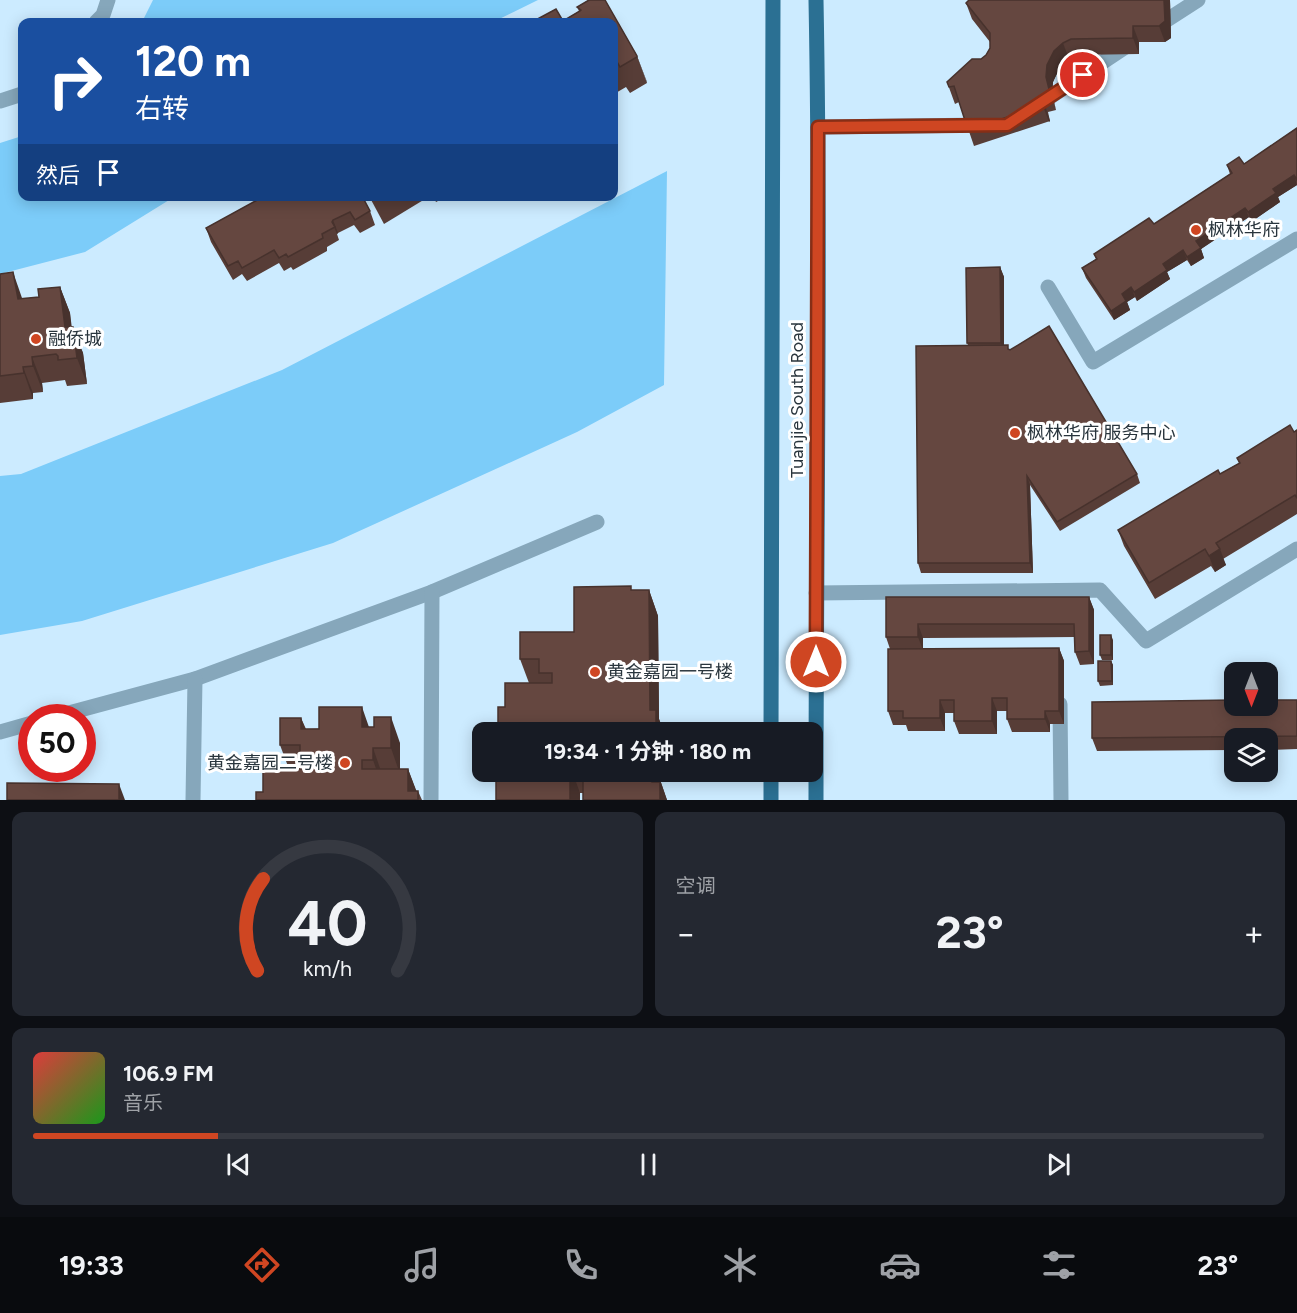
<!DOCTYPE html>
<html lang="zh">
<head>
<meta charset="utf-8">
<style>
	body { margin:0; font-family:Figtree,"Noto Sans SC",sans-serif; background:#242831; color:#f1f3f6; height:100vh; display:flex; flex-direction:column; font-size:22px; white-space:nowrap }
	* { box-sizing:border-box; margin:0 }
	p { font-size:20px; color:#9ea1a6 }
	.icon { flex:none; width:33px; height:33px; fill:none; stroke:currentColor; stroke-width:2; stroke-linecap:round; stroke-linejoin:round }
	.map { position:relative; height:800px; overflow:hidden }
	.side { display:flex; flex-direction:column; gap:12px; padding:12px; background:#0d0f14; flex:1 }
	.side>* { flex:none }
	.banner { position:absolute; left:18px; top:18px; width:600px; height:183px; border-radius:12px; box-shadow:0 3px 15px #0003; background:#1a4fa0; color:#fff; overflow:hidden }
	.needle { width:39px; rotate:180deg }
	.fabs { position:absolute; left:1224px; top:662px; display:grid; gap:12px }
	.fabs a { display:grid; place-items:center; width:54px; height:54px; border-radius:12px; background:#171b24; box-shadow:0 3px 15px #0003; font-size:30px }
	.speed { position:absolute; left:18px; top:704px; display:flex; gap:12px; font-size:30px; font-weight:700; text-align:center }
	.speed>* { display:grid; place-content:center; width:78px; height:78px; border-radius:50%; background:#171b24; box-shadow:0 3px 15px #0003; line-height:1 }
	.speed .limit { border:9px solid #d22; background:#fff; color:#111 }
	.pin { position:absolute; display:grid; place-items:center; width:51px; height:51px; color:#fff; margin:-26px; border:3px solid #fff; border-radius:50%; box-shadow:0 2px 6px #0007 }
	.me { position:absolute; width:66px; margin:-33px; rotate:0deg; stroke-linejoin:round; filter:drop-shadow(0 0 4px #0008) }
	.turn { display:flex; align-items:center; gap:21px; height:126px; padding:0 18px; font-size:27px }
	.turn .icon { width:78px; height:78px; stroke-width:2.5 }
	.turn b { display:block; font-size:42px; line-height:51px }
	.then { display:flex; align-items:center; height:57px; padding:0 18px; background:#0003; gap:12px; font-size:22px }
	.big { font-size:45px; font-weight:700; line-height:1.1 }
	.side .tile { flex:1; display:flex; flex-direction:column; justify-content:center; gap:9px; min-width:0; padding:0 21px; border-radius:12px; background:#242831 }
	.side .dial { align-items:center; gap:0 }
	.dial svg { height:156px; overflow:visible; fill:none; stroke:#363941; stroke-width:7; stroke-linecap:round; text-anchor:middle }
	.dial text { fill:#f1f3f6; stroke:none }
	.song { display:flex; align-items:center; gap:18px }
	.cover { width:72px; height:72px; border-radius:9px; background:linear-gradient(135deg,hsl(0 70% 55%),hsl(120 70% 35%)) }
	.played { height:6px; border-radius:3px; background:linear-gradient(90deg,#cf4622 15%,#363941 15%) }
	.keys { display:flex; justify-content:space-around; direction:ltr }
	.heat { display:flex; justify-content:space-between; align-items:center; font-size:33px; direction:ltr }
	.side .tiles { flex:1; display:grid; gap:12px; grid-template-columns:1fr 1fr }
	.tile:last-child { grid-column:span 2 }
	.trip { position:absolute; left:472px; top:722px; width:351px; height:60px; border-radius:12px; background:#171b24; box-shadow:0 3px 15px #0003; font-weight:700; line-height:60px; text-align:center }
	.tab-bar { display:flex; height:96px; justify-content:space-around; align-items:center; background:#090b0e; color:#9ea1a6 }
	.tab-bar .icon { width:42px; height:42px }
	.tab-bar .current { color:#cf4622 }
	.tab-bar b { font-size:27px; color:#f1f3f6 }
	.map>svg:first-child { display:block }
	.green { fill:#7cccf9 }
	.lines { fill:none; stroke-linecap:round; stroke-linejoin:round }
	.minor { stroke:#86a7bb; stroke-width:15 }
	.major { stroke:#2b7093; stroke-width:15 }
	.wall { fill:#573d37 }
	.shaded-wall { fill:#47322d }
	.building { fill:#654740; stroke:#47322d; stroke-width:1.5 }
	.route-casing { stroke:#872e16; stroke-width:15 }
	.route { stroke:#cf4622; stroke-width:10 }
	.poi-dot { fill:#cf4622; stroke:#fff; stroke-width:2 }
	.labels { text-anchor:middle; stroke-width:6; stroke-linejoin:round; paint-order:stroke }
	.poi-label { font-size:18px; fill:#29353d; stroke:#fff; text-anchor:start }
	.street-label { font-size:18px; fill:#29353d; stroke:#fff }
</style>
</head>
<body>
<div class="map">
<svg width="1297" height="800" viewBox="0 0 1297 800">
	<rect width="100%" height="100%" fill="#ccebff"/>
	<g class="green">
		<polygon points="153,0 538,0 493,22 142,22"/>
		<polygon points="22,136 22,196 174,197 85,252 0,274 0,143"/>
		<polygon points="667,171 664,385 577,432 333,543 82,621 0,635 0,476 21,474 282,370"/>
	</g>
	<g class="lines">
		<g class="minor">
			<polyline points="96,22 103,15 108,0"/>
			<polyline points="1153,29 1198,0"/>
			<polyline points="0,101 22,94"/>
			<polyline points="1035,107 1130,44"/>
			<polyline points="818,127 986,125"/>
			<polyline points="1048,287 1093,362 1297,239"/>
			<polyline points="816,593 1100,590 1146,641 1297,549"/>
			<polyline points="1060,704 1061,800"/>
			<polyline points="54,717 195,679 432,592 597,522"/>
			<polyline points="0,732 32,723"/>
			<polyline points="193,800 195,679"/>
			<polyline points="431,800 432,592"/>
		</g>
		<g class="major">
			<path d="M816,0C821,267 816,533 816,800"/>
			<polyline points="771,732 773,0"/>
			<polyline points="771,800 771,771"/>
		</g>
	</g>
	<g class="wall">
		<polygon points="589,0 605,0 637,56 647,83 630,93 626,87 614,94 614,22 532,22 556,9 563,21 579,11 577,7"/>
		<polygon points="1170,0 1171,38 1165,42 1139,42 1139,54 1077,55 1069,59 1060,67 1053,82 1052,94 1056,110 1048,112 1050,121 974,146 959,102 955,104 947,82 981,59 986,55 990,48 990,42 972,19 966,3"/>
		<polygon points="1297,128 1297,185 1278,197 1280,202 1251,222 1249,217 1201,249 1204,258 1191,266 1187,260 1167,272 1170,279 1137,301 1135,297 1127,302 1130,310 1114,320 1086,278 1082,268 1096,259 1094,254 1154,224 1230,174 1227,165 1244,164"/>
		<polygon points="257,196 367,196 363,199 370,211 375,225 360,233 354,225 338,233 337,234 339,240 327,247 327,251 293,270 291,267 284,271 279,263 247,281 242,274 233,280 211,242 206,228 259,199"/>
		<polygon points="369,196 430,196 384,224"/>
		<polygon points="433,196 448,196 436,202"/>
		<polygon points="1000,267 1004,277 1004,345 1137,474 1140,483 1060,531 1030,485 1033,573 921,573 918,563 968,345 967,343"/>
		<polygon points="0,274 22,299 39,297 60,287 70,313 71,327 83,353 87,384 67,386 65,380 42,383 43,392 33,393 33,399 0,403"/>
		<polygon points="1297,430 1297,514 1223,559 1226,565 1215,572 1211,566 1155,599 1124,546 1118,530 1220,474 1239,463 1237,458"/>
		<polygon points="633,590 649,590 658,616 659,719 664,732 501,732 498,725 505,707 529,683 520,659 574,632"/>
		<polygon points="886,597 1089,597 1094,610 1094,664 1080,665 1075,652 1075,637 923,638 923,648 1059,648 1064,661 1064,724 1050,724 1050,732 1012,732 1007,719 1007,711 997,711 997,734 959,734 954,721 954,713 945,713 945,731 908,731 906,725 893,725 888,711 890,649 886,637"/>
		<polygon points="1113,640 1113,660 1102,660 1100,655"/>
		<polygon points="1111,661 1113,665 1113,685 1100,686 1098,681"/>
		<polygon points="1297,700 1297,749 1268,750 1268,738 1234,738 1234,750 1097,751 1092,738"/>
		<polygon points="301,718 306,729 369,727 400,743 400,769 408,769 416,791 418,791 422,800 256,800 289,769 280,745"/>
		<polygon points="502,771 657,771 667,800 583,800 583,793 580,793 580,800 502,781"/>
	</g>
	<g class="shaded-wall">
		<polygon points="1164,0 1170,0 1171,38 1165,42 1159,26"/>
		<polygon points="1133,26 1139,42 1139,54 1133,38"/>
		<polygon points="1063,43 1069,59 1060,67 1053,82 1052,94 1056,110 1046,77 1047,65 1054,51"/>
		<polygon points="637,56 647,82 647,83 637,57"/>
		<polygon points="1042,96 1050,121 1049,122 1043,106"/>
		<polygon points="1294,175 1297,185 1278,197 1280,202 1251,222 1248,212 1273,189"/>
		<polygon points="1245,208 1249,217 1201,249 1204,258 1191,266 1187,257 1196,241"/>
		<polygon points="333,220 338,233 337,234 332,222"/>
		<polygon points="1183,250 1187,260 1167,272 1170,279 1137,301 1134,292 1163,264"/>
		<polygon points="1000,267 1004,277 1004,352 1001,343"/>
		<polygon points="13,272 22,298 27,326 18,299"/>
		<polygon points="60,287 70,313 75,353 65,327"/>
		<polygon points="1131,287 1135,297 1127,302 1130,310 1114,320 1111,311 1122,294"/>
		<polygon points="73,327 83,353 87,384 77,358"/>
		<polygon points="32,357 42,383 43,392 33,366"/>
		<polygon points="23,367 33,393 33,399 24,373"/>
		<polygon points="1027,476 1030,485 1033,573 1030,563"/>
		<polygon points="1220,549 1226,565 1215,572 1209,556"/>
		<polygon points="649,590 658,616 659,719 664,732 659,732 650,710"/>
		<polygon points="1089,597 1094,610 1094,664 1089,651"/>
		<polygon points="918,624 923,638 923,650 918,637"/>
		<polygon points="1111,635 1113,640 1113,660 1111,655"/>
		<polygon points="1059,648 1064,661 1064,724 1059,711"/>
		<polygon points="1111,661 1113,665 1113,685 1112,681"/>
		<polygon points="992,698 997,711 997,734 992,721"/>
		<polygon points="940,700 945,713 945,731 940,718"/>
		<polygon points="362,707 371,733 362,727"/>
		<polygon points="1045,711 1050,724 1050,732 1045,719"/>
		<polygon points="391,717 400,743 400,774 391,748"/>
		<polygon points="301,718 311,744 301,729"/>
		<polygon points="373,748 382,774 382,786 373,760"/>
		<polygon points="408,769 418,795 408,791"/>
		<polygon points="570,771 572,771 580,793 580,800 570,800"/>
		<polygon points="652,771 657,771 667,800 658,800 652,782"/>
		<polygon points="119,784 125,800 119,800"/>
	</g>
	<g class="building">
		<polygon points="589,0 605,0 637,56 637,57 620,67 616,60 614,62 614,22 532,22 556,9 563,21 580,11 581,10 577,7"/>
		<polygon points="969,0 1164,0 1165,21 1159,26 1133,26 1133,38 1071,39 1063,43 1054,51 1047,65 1046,77 1050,93 1042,96 1044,105 968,130 954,86 949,87 947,82 972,59 981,59 986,55 990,48 990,33 966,3"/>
		<polygon points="1297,128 1297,180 1294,175 1273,189 1276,193 1248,212 1245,208 1196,241 1201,248 1187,257 1183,250 1163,264 1167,270 1134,292 1131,287 1122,294 1126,301 1111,311 1082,268 1097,259 1094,254 1149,218 1154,224 1232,173 1227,165 1239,157 1244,164"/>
		<polygon points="260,196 362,196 370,211 355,220 350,212 333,220 332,222 335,227 322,234 323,238 288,257 286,254 279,258 274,250 242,268 238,261 228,266 206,228 261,198"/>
		<polygon points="1000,267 1001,343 967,343 966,268"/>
		<polygon points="13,272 18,299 39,297 38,289 60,287 65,327 73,327 77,358 58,360 58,356 56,354 32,357 33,366 23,367 24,373 0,376 0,274"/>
		<polygon points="1049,326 1137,474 1057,522 1027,476 1030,563 918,563 916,346 1008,345 1008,349 1010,350"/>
		<polygon points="1290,425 1294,432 1297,430 1297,498 1295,495 1216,543 1220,549 1209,556 1205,549 1149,583 1118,530 1218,470 1220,474 1240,463 1237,458"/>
		<polygon points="631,586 631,590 649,590 650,710 656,710 656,724 616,724 616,731 624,732 533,732 533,730 538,730 538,725 498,725 498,707 505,707 505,683 552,683 552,673 539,673 539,659 520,659 520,632 574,632 574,587"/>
		<polygon points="886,597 1089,597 1089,651 1075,652 1074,624 918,624 918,637 886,637"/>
		<rect x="1100" y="635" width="11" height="20"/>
		<polygon points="1059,648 1059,711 1045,711 1045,719 1007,719 1007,698 992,698 992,721 954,721 954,700 940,700 940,718 903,718 903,711 888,711 888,649"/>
		<polygon points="1098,661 1111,661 1112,681 1098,681"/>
		<polygon points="1234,700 1234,705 1268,705 1268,700 1297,700 1297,736 1092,738 1092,702"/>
		<polygon points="319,707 362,707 362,727 374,727 374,717 391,717 391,748 373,748 373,760 362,760 362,769 408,769 408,791 418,791 418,800 256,800 256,792 263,792 263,769 312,769 312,761 300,761 300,745 280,745 280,718 301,718 301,729 319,729"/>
		<polygon points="502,771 570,771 570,800 496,800 496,781 502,781"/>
		<polygon points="583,771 652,771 652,782 660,782 660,800 583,800"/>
		<polygon points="7,783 119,784 119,800 7,800"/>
	</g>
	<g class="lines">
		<defs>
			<polyline id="route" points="816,662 818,127 1007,125 1083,75"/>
		</defs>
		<use href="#route" class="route-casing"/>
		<use href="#route" class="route"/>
	</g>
	<g class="poi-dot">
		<circle cx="1196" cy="230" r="6"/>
		<circle cx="36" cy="339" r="6"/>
		<circle cx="1015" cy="433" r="6"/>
		<circle cx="595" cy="672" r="6"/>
		<circle cx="345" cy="763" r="6"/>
	</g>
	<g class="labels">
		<g class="poi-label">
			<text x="1208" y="236">枫林华府</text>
			<text x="48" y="345">融侨城</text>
			<text x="1027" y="439">枫林华府 服务中心</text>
			<text x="607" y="678">黄金嘉园一号楼</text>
			<text x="333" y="769" text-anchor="end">黄金嘉园二号楼</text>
		</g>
		<g class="street-label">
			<text transform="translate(797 400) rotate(-90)" y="6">Tuanjie South Road</text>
		</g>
	</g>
</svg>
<div class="fabs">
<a><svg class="needle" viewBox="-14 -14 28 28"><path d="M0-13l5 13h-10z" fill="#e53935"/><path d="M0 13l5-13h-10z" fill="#9ea1a6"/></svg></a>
<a><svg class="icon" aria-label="layers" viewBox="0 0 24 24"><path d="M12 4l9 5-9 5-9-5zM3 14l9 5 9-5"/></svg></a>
</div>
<div class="speed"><div class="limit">50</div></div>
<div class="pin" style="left:1083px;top:75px;background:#d93025"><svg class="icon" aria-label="arrive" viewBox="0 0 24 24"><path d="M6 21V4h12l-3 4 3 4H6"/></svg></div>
<svg class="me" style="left:816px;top:662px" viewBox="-20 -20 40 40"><circle r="17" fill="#cf4622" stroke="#fff" stroke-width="3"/><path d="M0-11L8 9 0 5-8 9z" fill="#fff"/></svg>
<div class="trip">19:34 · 1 分钟 · 180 m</div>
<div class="banner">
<div class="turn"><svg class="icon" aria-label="right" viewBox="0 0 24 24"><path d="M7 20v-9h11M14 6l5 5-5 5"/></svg><div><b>120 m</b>右转</div></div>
<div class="then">然后<svg class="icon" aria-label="arrive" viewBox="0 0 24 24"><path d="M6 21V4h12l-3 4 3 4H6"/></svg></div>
</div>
</div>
<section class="side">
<div class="tiles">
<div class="tile dial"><svg viewBox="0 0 100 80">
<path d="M14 69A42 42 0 1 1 86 69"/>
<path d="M14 69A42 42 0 0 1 17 22" stroke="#cf4622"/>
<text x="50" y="56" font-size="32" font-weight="700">40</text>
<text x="50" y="72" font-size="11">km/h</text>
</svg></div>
<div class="tile"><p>空调</p>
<div class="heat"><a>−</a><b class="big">23°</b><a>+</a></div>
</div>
<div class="tile">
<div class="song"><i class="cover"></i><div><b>106.9 FM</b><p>音乐</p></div></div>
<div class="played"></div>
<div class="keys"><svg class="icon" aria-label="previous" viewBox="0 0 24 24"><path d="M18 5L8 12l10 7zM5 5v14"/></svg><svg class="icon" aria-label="pause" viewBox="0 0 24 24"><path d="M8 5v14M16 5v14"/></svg><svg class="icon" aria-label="next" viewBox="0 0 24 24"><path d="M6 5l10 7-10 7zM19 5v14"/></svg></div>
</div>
</div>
</section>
<nav class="tab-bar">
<b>19:33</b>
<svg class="icon current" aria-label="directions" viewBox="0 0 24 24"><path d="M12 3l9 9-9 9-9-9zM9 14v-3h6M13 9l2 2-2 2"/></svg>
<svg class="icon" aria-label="music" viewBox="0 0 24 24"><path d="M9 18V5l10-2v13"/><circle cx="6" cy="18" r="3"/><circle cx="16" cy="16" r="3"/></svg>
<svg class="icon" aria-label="phone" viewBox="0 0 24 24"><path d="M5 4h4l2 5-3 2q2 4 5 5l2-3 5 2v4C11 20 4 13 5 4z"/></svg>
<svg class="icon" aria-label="climate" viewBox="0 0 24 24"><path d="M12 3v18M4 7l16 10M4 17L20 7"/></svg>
<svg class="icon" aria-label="car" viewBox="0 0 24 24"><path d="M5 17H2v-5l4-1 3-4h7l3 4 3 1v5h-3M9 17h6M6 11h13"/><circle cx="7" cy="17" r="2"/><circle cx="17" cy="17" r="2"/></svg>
<svg class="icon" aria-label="filters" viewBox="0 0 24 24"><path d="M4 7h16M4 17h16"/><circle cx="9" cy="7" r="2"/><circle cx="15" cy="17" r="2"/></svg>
<b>23°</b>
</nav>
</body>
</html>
